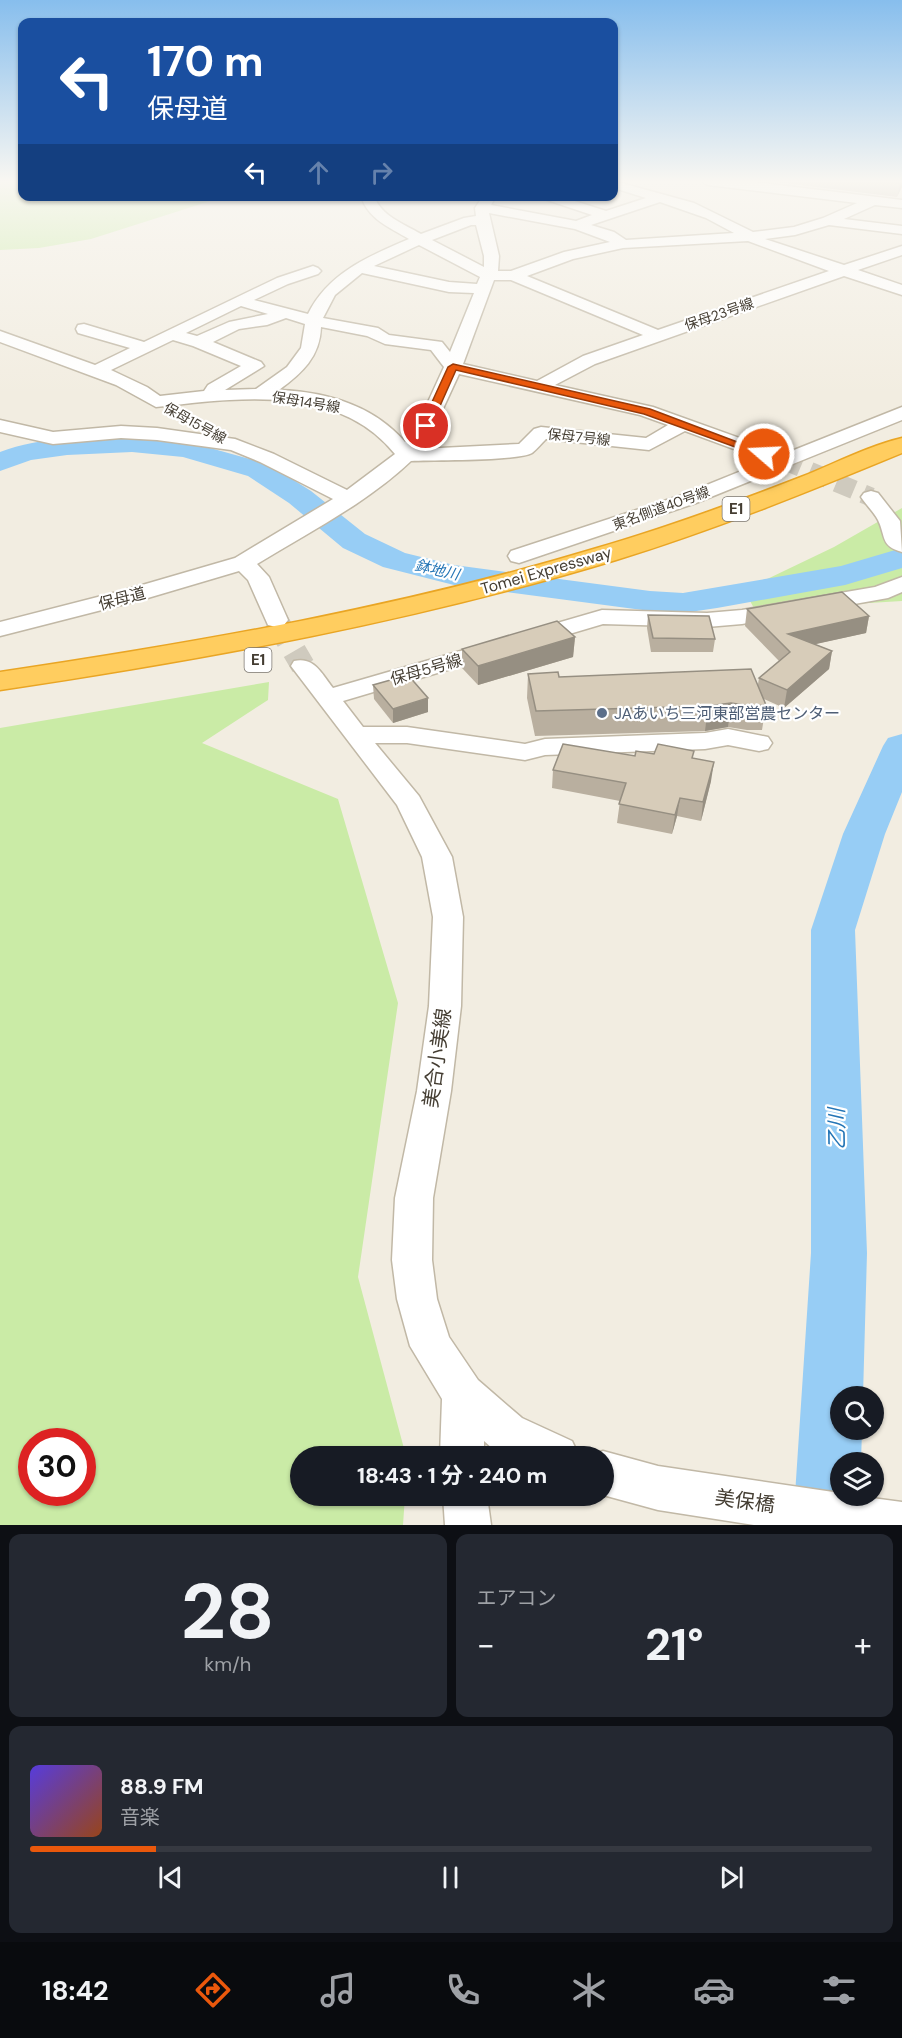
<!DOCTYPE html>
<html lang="ja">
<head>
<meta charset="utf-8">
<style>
	body { margin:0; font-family:"DM Sans","Noto Sans JP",sans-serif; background:#242831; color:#f1f3f6; height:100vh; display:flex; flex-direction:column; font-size:22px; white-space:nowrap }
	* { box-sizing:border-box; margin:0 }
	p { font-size:20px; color:#9ea1a6 }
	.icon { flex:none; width:33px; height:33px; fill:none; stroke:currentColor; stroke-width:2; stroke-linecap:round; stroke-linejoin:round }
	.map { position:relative; height:1525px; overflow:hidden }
	.drawer { display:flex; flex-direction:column; gap:9px; padding:9px; background:#0d0f14; flex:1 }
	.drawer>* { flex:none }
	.guide { position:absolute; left:18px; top:18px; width:600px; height:183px; border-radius:12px; box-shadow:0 2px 4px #0004; background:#1a4fa0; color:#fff; overflow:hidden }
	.fabs { position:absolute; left:830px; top:1386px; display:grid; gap:12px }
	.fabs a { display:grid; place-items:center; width:54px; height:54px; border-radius:50%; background:#171b24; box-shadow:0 2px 4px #0004; font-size:30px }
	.speed { position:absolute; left:18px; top:1428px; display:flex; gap:12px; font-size:30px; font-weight:700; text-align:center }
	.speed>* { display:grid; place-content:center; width:78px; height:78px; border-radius:50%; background:#171b24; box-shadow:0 2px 4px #0004; line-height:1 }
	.speed .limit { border:9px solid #d22; background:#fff; color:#111 }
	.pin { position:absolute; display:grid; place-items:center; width:51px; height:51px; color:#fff; margin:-26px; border:3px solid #fff; border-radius:50%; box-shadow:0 2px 6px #0007 }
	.me { position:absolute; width:66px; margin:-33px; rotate:289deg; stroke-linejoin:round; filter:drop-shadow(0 0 4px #0008) }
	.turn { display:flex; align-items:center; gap:21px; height:126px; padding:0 30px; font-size:27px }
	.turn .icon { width:78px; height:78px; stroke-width:2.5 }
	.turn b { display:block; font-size:42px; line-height:51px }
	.lanes { display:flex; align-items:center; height:57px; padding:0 30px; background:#0003; justify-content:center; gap:30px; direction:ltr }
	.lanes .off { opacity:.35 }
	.big { font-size:45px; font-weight:700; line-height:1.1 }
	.drawer .card { flex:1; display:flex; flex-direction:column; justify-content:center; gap:9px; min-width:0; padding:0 21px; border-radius:12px; background:#242831 }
	.drawer .dial { align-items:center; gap:0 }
	.dial b { font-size:78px; line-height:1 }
	.song { display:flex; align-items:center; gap:18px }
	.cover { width:72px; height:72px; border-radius:9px; background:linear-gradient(135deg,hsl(250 70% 55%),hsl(20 70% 35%)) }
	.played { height:6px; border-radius:3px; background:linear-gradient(90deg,#ea580c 15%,#363941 15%) }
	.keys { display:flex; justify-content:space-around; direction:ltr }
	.heat { display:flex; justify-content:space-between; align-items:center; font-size:33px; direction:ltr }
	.drawer .tiles { flex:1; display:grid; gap:9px; grid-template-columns:1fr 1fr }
	.card:last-child { grid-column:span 2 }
	.trip { position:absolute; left:290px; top:1446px; width:324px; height:60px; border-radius:30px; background:#171b24; box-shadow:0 2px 4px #0004; font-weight:700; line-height:60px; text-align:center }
	.dock { display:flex; height:96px; justify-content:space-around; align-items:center; background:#090b0e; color:#9ea1a6 }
	.dock .icon { width:42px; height:42px }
	.dock .selected { color:#ea580c }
	.dock b { font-size:27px; color:#f1f3f6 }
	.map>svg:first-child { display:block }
	.green { fill:#caeba6; fill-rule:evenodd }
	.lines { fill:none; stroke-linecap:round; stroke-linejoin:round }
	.river { fill:#97cdf5; fill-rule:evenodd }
	.minor-tunnel-far1 { stroke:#cfcabe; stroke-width:19; stroke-dasharray:19 10; stroke-linecap:butt }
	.minor-tunnel { stroke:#cfcabe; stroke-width:24; stroke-dasharray:24 12; stroke-linecap:butt }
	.minor-casing { stroke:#c1b8a6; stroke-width:3 }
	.highway-casing { stroke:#e9a524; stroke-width:3 }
	.minor { fill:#fff; fill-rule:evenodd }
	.highway { fill:#ffcd5f; fill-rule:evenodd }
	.wall { fill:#b9af9f }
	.shaded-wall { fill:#968f82 }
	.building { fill:#d7ccb9; stroke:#968f82; stroke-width:1.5 }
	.route { fill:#ea580c; stroke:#983908; stroke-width:1.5 }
	.service-dot { fill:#5c6f8a; stroke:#fff; stroke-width:2 }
	.labels { text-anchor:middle; stroke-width:4.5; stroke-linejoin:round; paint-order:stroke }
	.far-street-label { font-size:14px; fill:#443d32; stroke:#fff }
	.shield { fill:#fff; stroke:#7c7770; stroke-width:1.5 }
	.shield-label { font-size:15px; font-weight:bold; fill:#443d32 }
	.far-water-label { font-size:15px; font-style:italic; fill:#2475b6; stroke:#fff }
	.street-label { font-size:16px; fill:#443d32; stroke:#fff }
	.service-label { font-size:16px; fill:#4e5e75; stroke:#fff; text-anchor:start }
	.near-street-label { font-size:20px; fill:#443d32; stroke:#fff }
	.near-water-label { font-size:21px; font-style:italic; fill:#2475b6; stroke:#fff }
</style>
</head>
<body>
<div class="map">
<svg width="902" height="1525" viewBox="0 0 902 1525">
	<rect width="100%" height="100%" fill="#f2ede1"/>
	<g class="green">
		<polygon points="0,181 22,181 22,196 223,197 91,239 39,248 0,250"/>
		<polygon points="902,508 902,601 755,610 744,590 834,547"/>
		<path d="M269,682L268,700L202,743L338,799L398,1003L358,1277L406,1456H300V1496H405L403,1525H0V728ZM32,1442H82V1492H32Z"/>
	</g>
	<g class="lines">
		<g class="river">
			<path d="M132,436L185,441L268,464L311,491L365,534L405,553L454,565L650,591L683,593L841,566L902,548V568L845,585L717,608L683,613L650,611L454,585L383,567L343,548L289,503L248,476L183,457L132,452L67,455L31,460L0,471V452C42,436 88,438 132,436Z"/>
			<polygon points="902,734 902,792 885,834 855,930 867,1253 863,1396 840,1396 840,1430 862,1430 861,1462 840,1462 840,1496 860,1496 859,1525 793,1525 811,1253 811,930 843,834 883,746 888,738"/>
		</g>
		<polyline class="minor-tunnel-far1" points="783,460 871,497"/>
		<polyline class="minor-tunnel" points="276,620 303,666"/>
		<defs>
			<g id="minor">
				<path d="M614,181L694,203L753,232L794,227L823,218L857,203L708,185L702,181H745L902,200V208L875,205L844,219L902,226V234L829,225L795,235L765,239L844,265L902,246V255L858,270L902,285V295L844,276L595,364L555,385L653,407L784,454L902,407V420L696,503L519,563L511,561L508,556L511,551L682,495L766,461L685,431L649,450L546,439C542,443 537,449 532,453C519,461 433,460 411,461C367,503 309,532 257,564L269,577L288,620L284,625L276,627L268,625L248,580L239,571L141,600L0,636V622L125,590L235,558L333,499L260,462L231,450L157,440L121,438L53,444L0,432V420L53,432L121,426L157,428L235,439L274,454L347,490L395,454C338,383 237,398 156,407L116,385L0,342V331L95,365L130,348L78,333L76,329L78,325L84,324L144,342L277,278L313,266L318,268L321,271L318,274L288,284L254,300L308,314C328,273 369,256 409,239C389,227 368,219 361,196H374C381,216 404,224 421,234L464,218L476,216L475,208L483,196H496L491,205L576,221L592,215L535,196H559L606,211L646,198L614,188ZM660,202L706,218L734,233L626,240L614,232L591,225ZM489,213L575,229L610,242L564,252L511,271H498L499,256ZM471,225H476L484,256V267L432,240ZM748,241L829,271L658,330L527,276L573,259L623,248ZM419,245L480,277L477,284L449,282L374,266ZM362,273L449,292L474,293L450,352L442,342L389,335L378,328L323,318L335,295ZM494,280H511L643,335L583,356L537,381L463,364ZM241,306L268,314L229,322L197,336L186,333ZM286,318L305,324L301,348L287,367L256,389L225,390L264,366L261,362L213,342L239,329L267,325ZM321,327L367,336L385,344L431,350L444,367L417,426L405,442C373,405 327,392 279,390C302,373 320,357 321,327ZM173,340L193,346L241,366L208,385L204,391L160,396L147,387L111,370ZM459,374L640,415L668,425L646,438L541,427L534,429L519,444L420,449L435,426Z"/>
				<path d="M871,491L878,493L900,521L902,552C880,546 886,536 878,520C874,512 866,505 861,497L864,493Z"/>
				<path d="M902,577V592L888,598L742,624L707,627L603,624L343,701L363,727H407L525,744L545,739L705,733L728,729L768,737L772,743L768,749L759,751L728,745L705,749L545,755L525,760L407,743H375L419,796L452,857L463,917L461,1006L451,1091L433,1198L432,1260L437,1299L449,1337L478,1380L522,1418L572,1441L579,1456H510L492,1448L484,1441V1456H440L442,1399L410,1346L397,1299L392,1260L395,1198L417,1091L429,1006L433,917L422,857L397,805L291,666L294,661C314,656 322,674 333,688L602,610L707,613L742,610L875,587Z"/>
				<polygon points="603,1451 658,1466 840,1493 840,1496 857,1496 902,1502 902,1525 754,1525 658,1510 603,1495 603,1456 589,1456"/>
				<polygon points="443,1496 487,1496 491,1525 445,1525"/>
			</g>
			<path id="highway" d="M902,438V453C808,492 713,530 616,560C415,621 208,659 0,690V672C201,642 402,607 597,548C666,528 734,503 801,477C834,464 868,446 902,438Z"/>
		</defs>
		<use href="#minor" class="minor-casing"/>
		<use href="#highway" class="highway-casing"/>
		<use href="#minor" class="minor"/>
		<use href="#highway" class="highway"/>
	</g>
	<g class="wall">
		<polygon points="768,181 902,181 897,197"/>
		<polygon points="747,609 869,616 866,633 815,644 832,651 829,669 784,708 764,699 766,705 762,730 747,730 728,727 705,731 535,736 527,698 528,674 559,677 758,684 759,678 779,661 745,626"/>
		<polygon points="648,615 715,639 713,652 651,652 647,628"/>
		<polygon points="575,637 573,657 478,685 462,668 462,649"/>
		<polygon points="373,685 428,712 393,723 374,699"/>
		<polygon points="654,754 693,758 711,781 701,821 677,816 672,834 617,823 620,801 552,788 553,770 635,756"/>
	</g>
	<g class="shaded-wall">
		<polygon points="901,181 902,181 902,187 897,197"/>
		<polygon points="869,616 866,633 789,650 788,634"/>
		<polygon points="575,637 573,657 478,685 478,666"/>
		<polygon points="832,651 829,669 784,708 787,690"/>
		<polygon points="428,698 428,712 393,723 393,709"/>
		<polygon points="731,703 728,727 705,731 708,706"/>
		<polygon points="714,762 711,781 701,821 703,802"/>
		<polygon points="680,798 677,816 672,834 675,815"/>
	</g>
	<g class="building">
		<polygon points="884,181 901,181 900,183"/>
		<polygon points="842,592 869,616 788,634 832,651 787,690 759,678 790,652 747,609"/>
		<polygon points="648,615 709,616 715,639 653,638"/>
		<polygon points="557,621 575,637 478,666 462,649"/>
		<polygon points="751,669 766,705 751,706 731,703 708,706 536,711 528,674 558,672 559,677"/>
		<polygon points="408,675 428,698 393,709 373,685"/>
		<polygon points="563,744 635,756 636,751 654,754 658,744 694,751 692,758 714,762 703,802 680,798 675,815 619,804 626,783 553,770"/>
	</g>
	<linearGradient id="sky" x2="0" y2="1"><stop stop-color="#87beed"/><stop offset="0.46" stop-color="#f9f7f2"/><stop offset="1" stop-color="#f9f7f2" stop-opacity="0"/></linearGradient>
	<rect width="902" height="395" fill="url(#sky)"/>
	<polygon class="route" points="453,364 650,409 769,454 760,456 644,414 456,370 431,426 423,428 421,426 448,367"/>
	<circle class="service-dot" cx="602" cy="713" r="6"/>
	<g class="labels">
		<g class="far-street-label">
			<text transform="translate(719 314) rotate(-19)" y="5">保母23号線</text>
			<text transform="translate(306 402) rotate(9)" y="5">保母14号線</text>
			<text transform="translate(195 423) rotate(29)" y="5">保母15号線</text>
			<text transform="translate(579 437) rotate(6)" y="5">保母7号線</text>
			<text transform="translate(661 508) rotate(-20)" y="5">東名側道40号線</text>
		</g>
		<g class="shield">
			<rect x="722.5" y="497" width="27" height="24" rx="4.5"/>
			<rect x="244.5" y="648" width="27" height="24" rx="4.5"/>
		</g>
		<g class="shield-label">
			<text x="736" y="514">E1</text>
			<text x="258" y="665">E1</text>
		</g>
		<g class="far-water-label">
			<text transform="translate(437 570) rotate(13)" y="5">鉢地川</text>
		</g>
		<g class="street-label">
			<text transform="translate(546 570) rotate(-16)" y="6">Tomei Expressway</text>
			<text transform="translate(122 598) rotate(-15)" y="6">保母道</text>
			<text transform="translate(426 669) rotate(-16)" y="6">保母5号線</text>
		</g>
		<g class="service-label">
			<text x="614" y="719">JAあいち三河東部営農センター</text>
		</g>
		<g class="near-street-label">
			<text transform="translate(437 1058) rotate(-82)" y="7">美合小美線</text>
			<text transform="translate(745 1501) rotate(8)" y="7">美保橋</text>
		</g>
		<g class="near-water-label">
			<text transform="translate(837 1129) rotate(-91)" y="7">乙川</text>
		</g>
	</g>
</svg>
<div class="fabs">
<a><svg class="icon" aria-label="search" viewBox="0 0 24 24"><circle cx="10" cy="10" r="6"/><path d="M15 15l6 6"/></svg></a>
<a><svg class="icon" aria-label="layers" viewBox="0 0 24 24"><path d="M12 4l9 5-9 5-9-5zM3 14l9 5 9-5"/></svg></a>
</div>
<div class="speed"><div class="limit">30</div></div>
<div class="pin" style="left:426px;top:426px;background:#d93025"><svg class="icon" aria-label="arrive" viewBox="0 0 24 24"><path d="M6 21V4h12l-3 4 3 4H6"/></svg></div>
<svg class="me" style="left:764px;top:454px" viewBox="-20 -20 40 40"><circle r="17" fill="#ea580c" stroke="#fff" stroke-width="3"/><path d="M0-11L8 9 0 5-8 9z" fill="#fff"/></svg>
<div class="trip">18:43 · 1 分 · 240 m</div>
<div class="guide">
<div class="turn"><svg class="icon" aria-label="left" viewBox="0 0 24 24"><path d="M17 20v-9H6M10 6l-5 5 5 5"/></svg><div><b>170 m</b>保母道</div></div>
<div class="lanes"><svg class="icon" aria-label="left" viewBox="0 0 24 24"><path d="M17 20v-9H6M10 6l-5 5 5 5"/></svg><svg class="icon off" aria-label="ahead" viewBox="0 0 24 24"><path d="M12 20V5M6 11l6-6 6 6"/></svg><svg class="icon off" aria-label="right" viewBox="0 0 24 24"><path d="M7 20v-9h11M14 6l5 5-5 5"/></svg></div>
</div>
</div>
<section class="drawer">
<div class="tiles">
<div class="card dial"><b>28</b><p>km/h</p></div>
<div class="card"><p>エアコン</p>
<div class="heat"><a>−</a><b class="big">21°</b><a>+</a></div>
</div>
<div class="card">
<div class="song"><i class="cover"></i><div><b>88.9 FM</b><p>音楽</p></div></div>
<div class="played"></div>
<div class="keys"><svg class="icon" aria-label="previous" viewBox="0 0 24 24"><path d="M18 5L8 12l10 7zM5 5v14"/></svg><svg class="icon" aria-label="pause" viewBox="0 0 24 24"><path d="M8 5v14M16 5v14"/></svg><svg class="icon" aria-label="next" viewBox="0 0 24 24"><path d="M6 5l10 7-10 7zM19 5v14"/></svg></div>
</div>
</div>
</section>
<nav class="dock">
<b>18:42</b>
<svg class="icon selected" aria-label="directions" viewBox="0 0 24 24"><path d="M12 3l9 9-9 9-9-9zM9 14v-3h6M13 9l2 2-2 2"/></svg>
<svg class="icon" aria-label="music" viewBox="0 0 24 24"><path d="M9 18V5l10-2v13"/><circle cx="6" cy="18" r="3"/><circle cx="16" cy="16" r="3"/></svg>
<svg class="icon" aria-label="phone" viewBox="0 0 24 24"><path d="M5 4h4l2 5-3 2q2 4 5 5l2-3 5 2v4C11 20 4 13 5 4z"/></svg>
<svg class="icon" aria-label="climate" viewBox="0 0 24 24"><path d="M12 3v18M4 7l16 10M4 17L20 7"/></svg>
<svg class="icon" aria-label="car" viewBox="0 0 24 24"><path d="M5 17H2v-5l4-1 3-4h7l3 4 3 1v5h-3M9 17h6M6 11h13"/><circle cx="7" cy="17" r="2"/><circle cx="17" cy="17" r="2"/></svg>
<svg class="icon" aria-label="filters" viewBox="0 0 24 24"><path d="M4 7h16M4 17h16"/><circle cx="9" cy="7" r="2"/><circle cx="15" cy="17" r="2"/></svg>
</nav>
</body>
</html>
